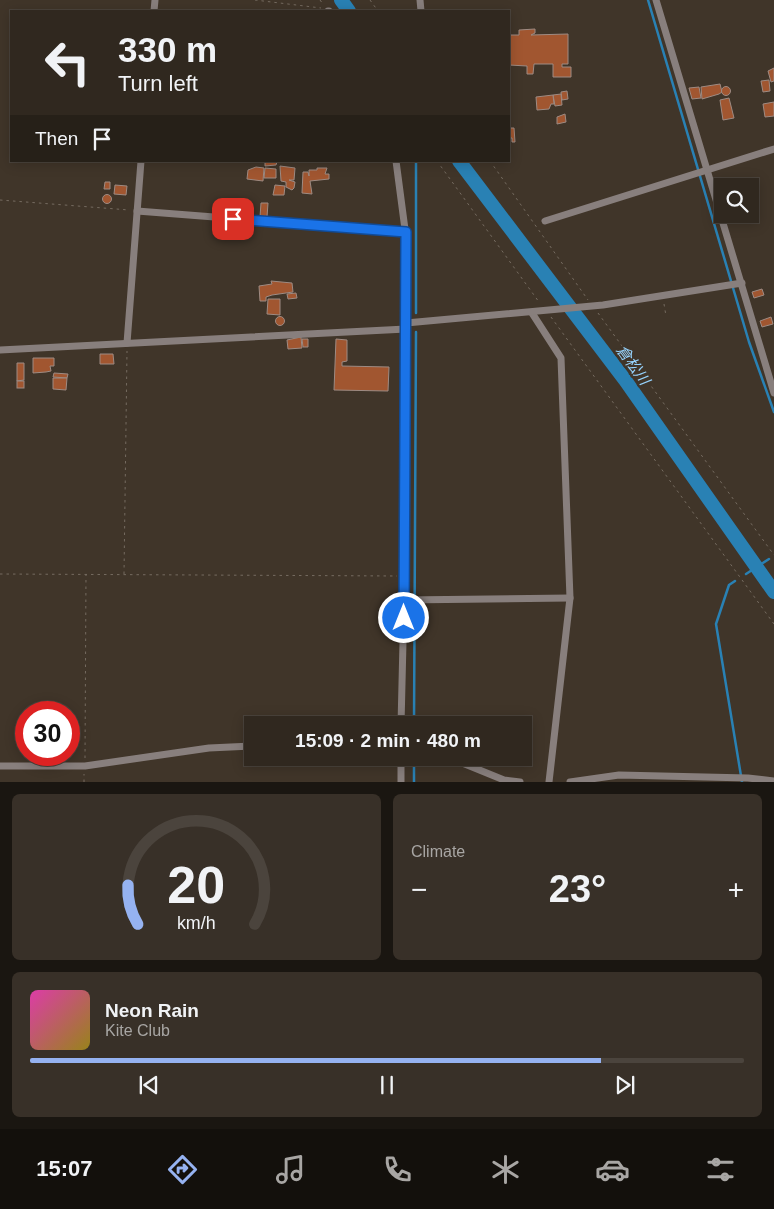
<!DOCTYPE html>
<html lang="en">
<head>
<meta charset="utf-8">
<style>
	body { margin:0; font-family:Helvetica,"Noto Sans JP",sans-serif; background:#383028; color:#f1f3f6; height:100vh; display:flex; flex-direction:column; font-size:19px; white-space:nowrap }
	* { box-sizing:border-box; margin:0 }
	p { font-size:16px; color:#a8a6a4 }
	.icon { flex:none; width:28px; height:28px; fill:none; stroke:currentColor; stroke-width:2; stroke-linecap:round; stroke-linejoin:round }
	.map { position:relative; height:782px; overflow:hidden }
	.side { display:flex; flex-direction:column; gap:12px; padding:12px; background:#1a1611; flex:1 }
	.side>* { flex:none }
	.hud { position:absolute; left:10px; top:10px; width:500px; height:152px; border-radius:0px; box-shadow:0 2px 12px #0003,0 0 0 1px #4b443d; background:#30281f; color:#f1f3f6; overflow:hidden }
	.buttons { position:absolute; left:714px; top:178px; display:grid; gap:10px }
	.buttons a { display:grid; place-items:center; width:45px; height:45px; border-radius:0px; background:#30281f; box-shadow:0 2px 12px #0003,0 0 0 1px #4b443d; font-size:25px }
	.speed { position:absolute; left:15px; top:701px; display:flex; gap:10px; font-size:25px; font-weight:700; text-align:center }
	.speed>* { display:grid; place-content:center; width:65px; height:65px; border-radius:50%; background:#30281f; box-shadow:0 2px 12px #0003,0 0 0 1px #4b443d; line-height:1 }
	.speed .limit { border:8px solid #d22; background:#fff; color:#111 }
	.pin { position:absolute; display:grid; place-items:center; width:42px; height:42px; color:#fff; margin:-21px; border-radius:10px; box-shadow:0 2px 8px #0006 }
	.me { position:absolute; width:55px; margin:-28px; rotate:0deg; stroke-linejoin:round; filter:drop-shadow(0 0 4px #0008) }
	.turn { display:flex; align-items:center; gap:18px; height:105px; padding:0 25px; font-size:22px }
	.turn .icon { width:65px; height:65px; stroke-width:2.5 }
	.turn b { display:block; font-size:35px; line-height:42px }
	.then { display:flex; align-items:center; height:48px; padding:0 25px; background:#0003; gap:10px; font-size:19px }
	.big { font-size:38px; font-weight:600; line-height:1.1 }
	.side .widget { flex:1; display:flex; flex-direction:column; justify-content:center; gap:8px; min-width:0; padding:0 18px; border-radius:8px; background:#383028 }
	.side .dial { align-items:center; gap:0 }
	.dial svg { height:130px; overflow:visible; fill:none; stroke:#4b443d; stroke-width:7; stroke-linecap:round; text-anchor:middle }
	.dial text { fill:#f1f3f6; stroke:none }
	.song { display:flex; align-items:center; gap:15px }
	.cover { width:60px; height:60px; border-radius:8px; background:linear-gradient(135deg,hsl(320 70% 55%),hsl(50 70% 35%)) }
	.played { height:5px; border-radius:2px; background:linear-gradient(90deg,#95b2f1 80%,#4b443d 80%) }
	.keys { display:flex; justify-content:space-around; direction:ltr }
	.heat { display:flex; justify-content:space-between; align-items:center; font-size:28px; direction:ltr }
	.side .tiles { flex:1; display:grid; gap:12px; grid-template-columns:1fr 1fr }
	.widget:last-child { grid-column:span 2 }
	.trip { position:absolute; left:244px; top:716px; width:288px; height:50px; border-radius:0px; background:#30281f; box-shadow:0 2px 12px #0003,0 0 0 1px #4b443d; font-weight:600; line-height:50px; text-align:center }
	.tabs { display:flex; height:80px; justify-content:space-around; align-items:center; background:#13100c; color:#a8a6a4 }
	.tabs .icon { width:35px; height:35px }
	.tabs .current { color:#95b2f1 }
	.tabs b { font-size:22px; color:#f1f3f6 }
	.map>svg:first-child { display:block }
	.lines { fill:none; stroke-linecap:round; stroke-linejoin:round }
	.stream { stroke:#2981b4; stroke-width:2.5 }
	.river { stroke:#2981b4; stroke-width:14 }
	.building { fill:#a15630; stroke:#9e8b83 }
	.path { stroke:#756b60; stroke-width:1; stroke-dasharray:2.5 4; stroke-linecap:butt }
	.street { stroke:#887f7d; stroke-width:7 }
	.route-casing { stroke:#114b97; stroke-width:12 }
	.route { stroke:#1a73e8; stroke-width:9 }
	.labels { text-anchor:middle; stroke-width:5; stroke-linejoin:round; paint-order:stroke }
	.water-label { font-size:15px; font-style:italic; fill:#96d3fd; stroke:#403529 }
</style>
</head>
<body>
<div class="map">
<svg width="774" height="782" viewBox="0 0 774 782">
	<rect width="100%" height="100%" fill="#403529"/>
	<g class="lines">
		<g class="stream">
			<polyline points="648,0 749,342 774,412"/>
			<polyline points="416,313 416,161"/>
			<polyline points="746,574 769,559"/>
			<polyline points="735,581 729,585 716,624 742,782"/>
			<polyline points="414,725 416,332"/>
			<polyline points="414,782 414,758"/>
		</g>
		<g class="river">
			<polyline points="341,0 349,11"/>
			<polyline points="459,161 625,380 774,592"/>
		</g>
	</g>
	<g class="building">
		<polygon points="535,29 535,33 531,35 568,34 568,64 562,64 562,67 571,67 571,77 553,77 553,64 534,64 533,74 527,74 527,66 509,65 509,35 519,35 519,30"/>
		<polygon points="774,68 774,81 771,82 768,71"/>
		<polygon points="769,80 770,91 763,92 761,81"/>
		<polygon points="720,84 722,92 719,94 702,99 701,87"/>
		<circle cx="726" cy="91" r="4.5"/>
		<polygon points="699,87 701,98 692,99 689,88"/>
		<polygon points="567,91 568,99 562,100 561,92"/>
		<polygon points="561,94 562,105 555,106 553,95"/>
		<polygon points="553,95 554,104 551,104 549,109 537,110 536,97"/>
		<polygon points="729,98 734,118 723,120 720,100"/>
		<polygon points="774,102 774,116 765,117 763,104"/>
		<polygon points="565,114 566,122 557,124 557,117"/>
		<polygon points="509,128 514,128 515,142 512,142 512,138 509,138"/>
		<polygon points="265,161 277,162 276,165 265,166"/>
		<polygon points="280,166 295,168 294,180 289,180 295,182 294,188 292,190 286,187 286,182 281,181"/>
		<polygon points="256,167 264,168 263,181 247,179 248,170"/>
		<polygon points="265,168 276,169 276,178 264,178"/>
		<polygon points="317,168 327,168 325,174 329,174 329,179 310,181 312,194 302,193 303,172 308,172 309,176 309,170 317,170"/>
		<polygon points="105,182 110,182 110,189 104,189"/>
		<polygon points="115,185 127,186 126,195 114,194"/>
		<polygon points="275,185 285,186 284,195 273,195"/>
		<circle cx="107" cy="199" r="4.5"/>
		<polygon points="261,203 268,203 267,217 260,217"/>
		<polygon points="271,281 292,283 293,292 272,295 266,297 266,301 260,301 259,286 272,284"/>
		<polygon points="762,289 764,295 754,298 752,292"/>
		<polygon points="296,293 297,298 288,299 287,294"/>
		<polygon points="268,299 280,299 280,315 267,314"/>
		<circle cx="280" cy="321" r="4.5"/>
		<polygon points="771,317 773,324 762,327 760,321"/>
		<polygon points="301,337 302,348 288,349 287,340"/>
		<polygon points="302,339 308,339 308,347 303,347"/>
		<polygon points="336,339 347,340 347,361 342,362 342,366 389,367 388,391 334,390"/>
		<polygon points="100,354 113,354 114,364 100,364"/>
		<polygon points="33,358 54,358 54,366 50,366 51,371 46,372 33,373"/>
		<polygon points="17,363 24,363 24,380 17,381"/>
		<polygon points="54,373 68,374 67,378 53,377"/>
		<polygon points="53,378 67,378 66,390 53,389"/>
		<rect x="17" y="381" width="7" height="7"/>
	</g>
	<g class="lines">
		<g class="path">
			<polyline points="255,0 321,8"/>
			<polyline points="320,0 323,4"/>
			<polyline points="370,0 378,11"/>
			<polyline points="437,161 539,302"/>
			<polyline points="490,161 588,300"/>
			<polyline points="0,200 129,210"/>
			<polyline points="664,304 666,316"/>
			<polyline points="598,313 774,555"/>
			<polyline points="551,317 774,624"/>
			<polyline points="0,574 397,576"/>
			<polyline points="124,574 127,351"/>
			<polyline points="85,758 86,574"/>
			<polyline points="84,782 84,774"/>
		</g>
		<g class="street">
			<polyline points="420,0 421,11"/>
			<polyline points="656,0 774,393"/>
			<polyline points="154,11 155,0"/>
			<polyline points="328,11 329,11"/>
			<polyline points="396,161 406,237 404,600 401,725"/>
			<polyline points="137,211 405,232"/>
			<polyline points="545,221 774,149"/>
			<polyline points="532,313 561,358 570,598 549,782"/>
			<polyline points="406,323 603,305 742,283"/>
			<polyline points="127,343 141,161"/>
			<polyline points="0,350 406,329"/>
			<polyline points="404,600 570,598"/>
			<polyline points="401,758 401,782"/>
			<polyline points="450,758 504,780 520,782"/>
			<polyline points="0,766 85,766 209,748 252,746"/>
			<polyline points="570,782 619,775 748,778 774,781"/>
		</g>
	</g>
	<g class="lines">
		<defs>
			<polyline id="route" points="233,219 406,232 404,618"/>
		</defs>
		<use href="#route" class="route-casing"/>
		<use href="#route" class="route"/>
	</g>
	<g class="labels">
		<g class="water-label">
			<text transform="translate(633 365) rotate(54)" y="5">倉松川</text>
		</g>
	</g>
</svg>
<div class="buttons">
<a><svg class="icon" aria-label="search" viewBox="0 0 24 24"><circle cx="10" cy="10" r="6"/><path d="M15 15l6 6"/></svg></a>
</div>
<div class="speed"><div class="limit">30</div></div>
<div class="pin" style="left:233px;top:219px;background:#d93025"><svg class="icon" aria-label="arrive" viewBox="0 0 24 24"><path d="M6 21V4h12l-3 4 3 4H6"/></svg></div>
<svg class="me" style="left:404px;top:618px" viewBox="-20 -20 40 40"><circle r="17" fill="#1a73e8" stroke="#fff" stroke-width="3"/><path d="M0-11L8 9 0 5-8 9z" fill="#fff"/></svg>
<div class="trip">15:09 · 2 min · 480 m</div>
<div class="hud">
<div class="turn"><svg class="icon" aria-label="left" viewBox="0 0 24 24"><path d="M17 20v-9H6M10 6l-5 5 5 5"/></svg><div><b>330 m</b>Turn left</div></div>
<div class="then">Then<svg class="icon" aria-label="arrive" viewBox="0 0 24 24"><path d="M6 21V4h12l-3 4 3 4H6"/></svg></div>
</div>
</div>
<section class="side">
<div class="tiles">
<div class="widget dial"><svg viewBox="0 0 100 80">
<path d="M14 69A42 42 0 1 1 86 69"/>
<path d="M14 69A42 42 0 0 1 8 45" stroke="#95b2f1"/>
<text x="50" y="56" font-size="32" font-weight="700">20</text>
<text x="50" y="72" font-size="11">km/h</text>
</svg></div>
<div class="widget"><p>Climate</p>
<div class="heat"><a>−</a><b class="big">23°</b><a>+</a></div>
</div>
<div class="widget">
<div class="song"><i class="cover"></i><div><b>Neon Rain</b><p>Kite Club</p></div></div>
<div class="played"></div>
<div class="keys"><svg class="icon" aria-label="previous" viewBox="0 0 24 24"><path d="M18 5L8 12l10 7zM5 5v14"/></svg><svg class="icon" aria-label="pause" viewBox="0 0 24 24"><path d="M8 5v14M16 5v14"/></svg><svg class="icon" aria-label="next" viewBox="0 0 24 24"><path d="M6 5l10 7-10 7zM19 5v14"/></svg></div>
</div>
</div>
</section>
<nav class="tabs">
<b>15:07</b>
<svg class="icon current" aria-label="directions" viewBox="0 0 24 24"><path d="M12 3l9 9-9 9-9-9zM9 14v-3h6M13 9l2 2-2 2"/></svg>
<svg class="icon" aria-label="music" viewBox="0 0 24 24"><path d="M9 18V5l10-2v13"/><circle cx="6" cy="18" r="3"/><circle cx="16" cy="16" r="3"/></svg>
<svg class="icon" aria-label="phone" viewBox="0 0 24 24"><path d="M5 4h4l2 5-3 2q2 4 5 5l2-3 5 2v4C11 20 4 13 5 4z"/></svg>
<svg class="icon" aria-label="climate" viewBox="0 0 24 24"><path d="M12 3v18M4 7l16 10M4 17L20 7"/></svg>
<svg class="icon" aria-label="car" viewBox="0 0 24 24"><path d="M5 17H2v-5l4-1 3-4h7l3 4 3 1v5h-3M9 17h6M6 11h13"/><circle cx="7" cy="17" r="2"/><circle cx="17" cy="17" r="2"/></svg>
<svg class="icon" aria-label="filters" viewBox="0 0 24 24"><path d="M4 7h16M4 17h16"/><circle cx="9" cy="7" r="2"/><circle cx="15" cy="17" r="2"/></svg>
</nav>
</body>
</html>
